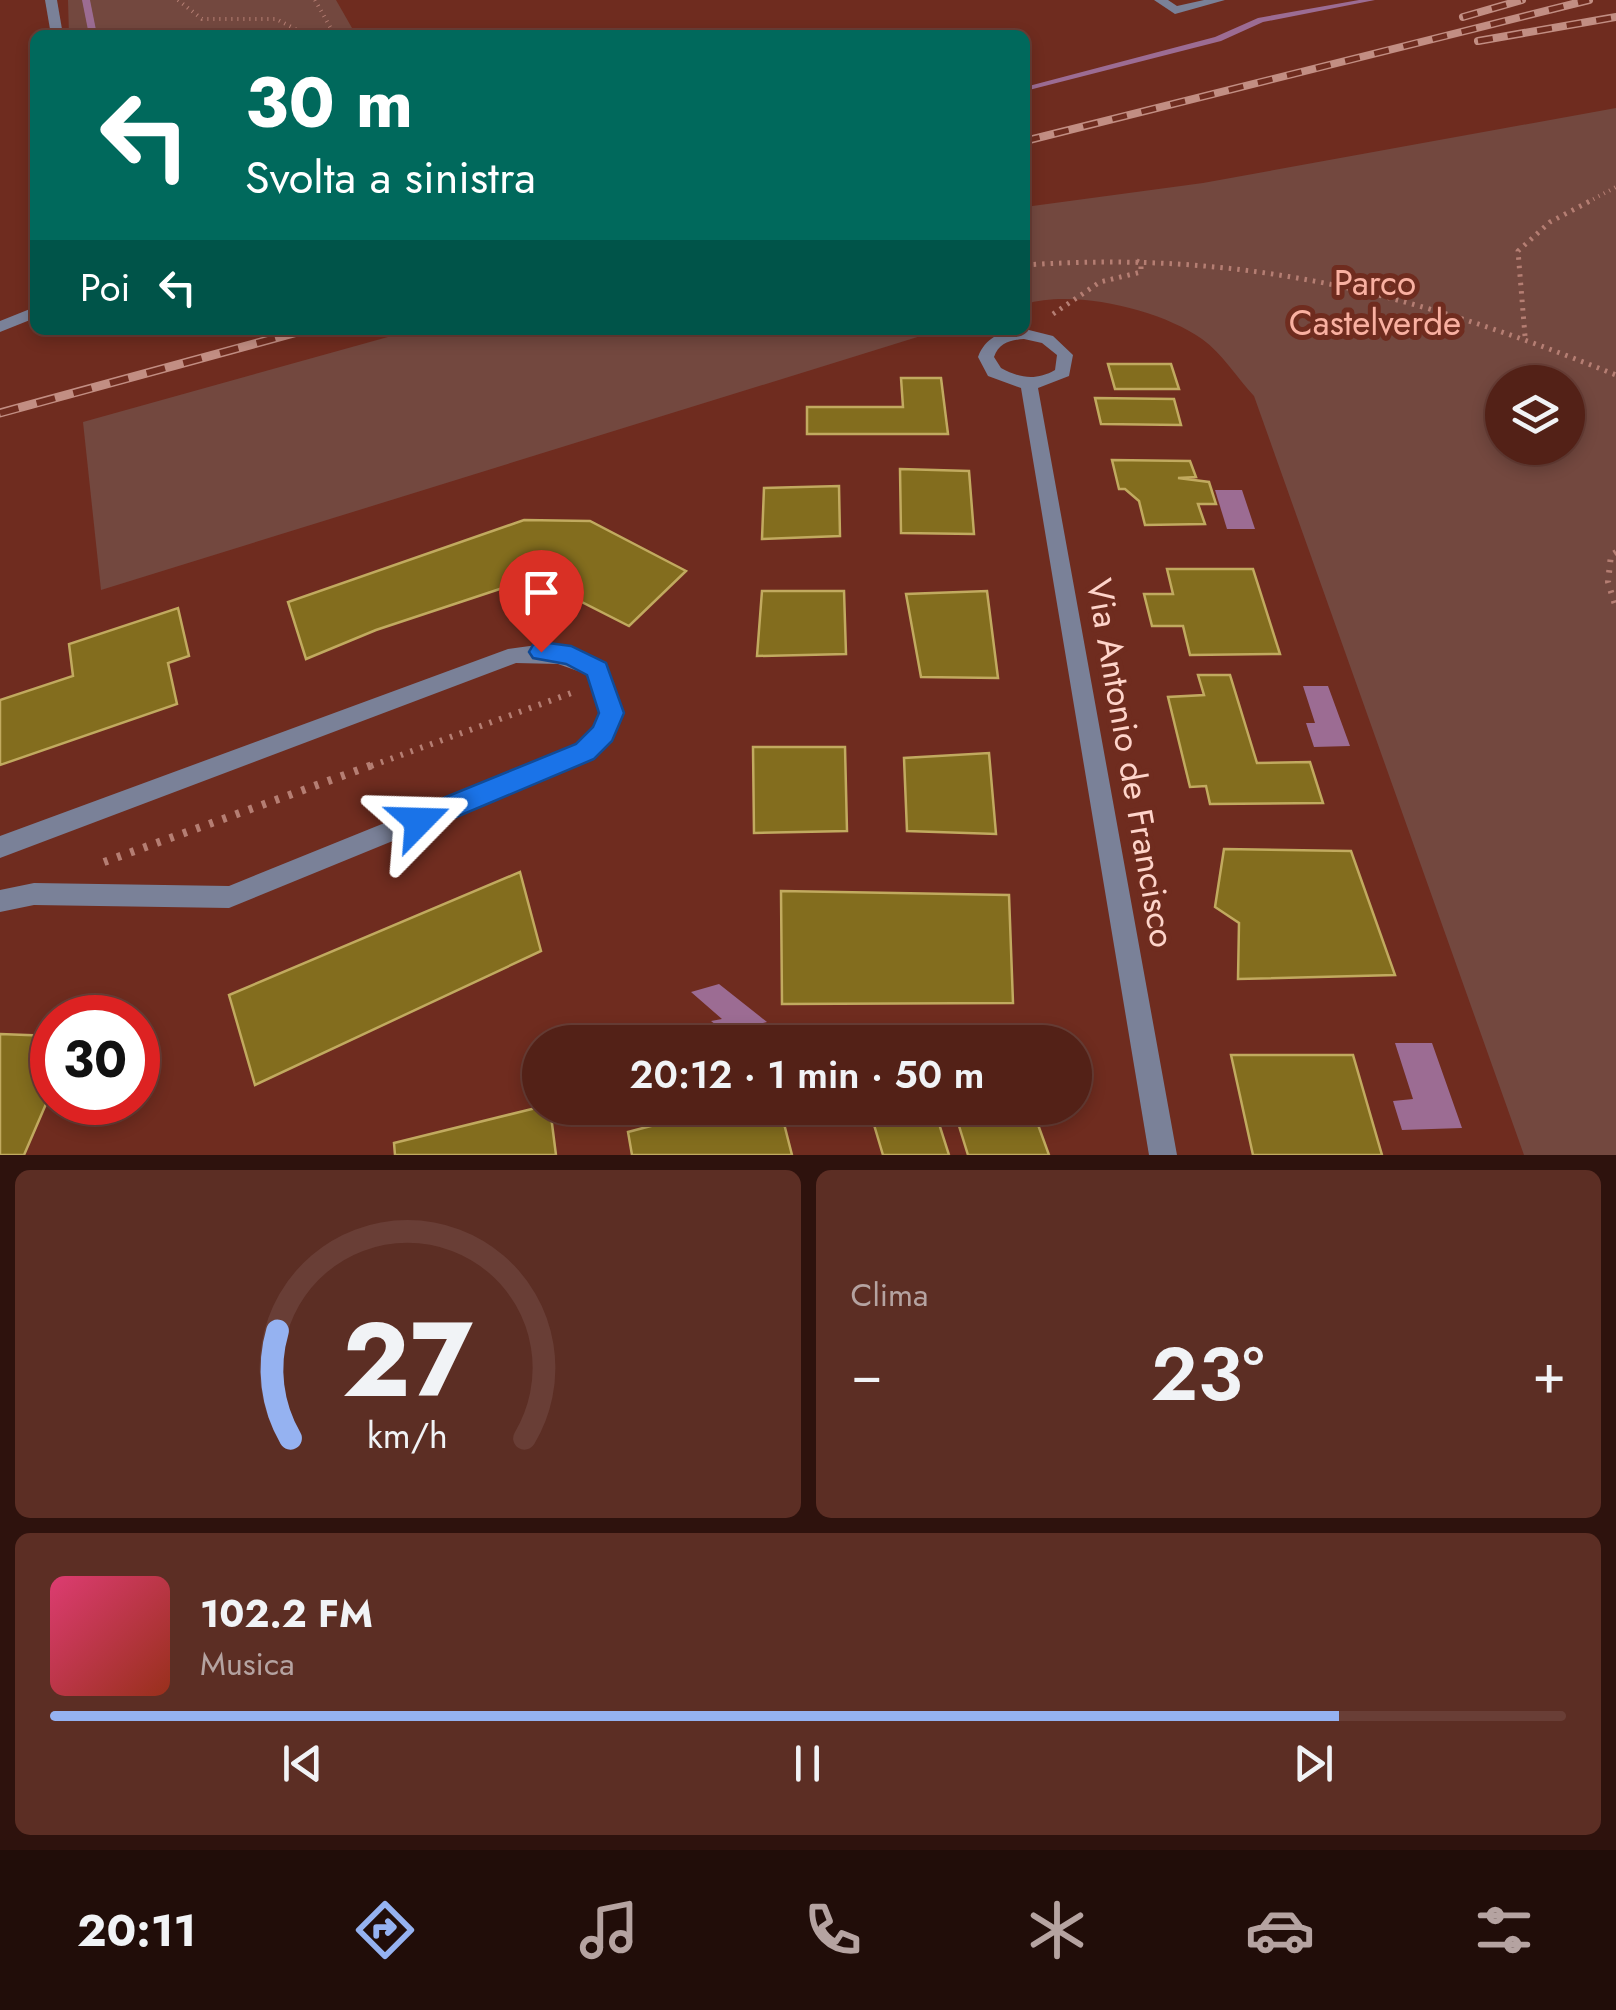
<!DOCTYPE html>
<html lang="it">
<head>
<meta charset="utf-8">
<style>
	body { margin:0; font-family:Jost,sans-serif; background:#5c2e24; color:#f1f3f6; height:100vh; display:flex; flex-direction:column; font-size:38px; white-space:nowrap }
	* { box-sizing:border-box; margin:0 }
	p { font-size:32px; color:#b5a3a1 }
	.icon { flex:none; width:55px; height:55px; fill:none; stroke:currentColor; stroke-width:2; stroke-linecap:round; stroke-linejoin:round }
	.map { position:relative; height:1155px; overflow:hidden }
	.side { display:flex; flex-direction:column; gap:15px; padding:15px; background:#2e120d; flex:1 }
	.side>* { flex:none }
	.top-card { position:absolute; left:30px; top:30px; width:1000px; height:305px; border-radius:15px; box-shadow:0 5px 15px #0003,0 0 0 2px #693e36; background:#00695c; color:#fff; overflow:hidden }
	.controls { position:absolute; left:1485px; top:365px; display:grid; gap:20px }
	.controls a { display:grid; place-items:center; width:100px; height:100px; border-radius:50%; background:#532117; box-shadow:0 5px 15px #0003,0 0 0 2px #693e36; font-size:50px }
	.speed { position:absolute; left:30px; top:995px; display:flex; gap:20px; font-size:50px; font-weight:700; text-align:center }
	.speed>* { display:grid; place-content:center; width:130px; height:130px; border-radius:50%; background:#532117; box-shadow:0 5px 15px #0003,0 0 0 2px #693e36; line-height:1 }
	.speed .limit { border:15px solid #d22; background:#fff; color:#111 }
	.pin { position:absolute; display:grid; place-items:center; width:85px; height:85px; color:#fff; margin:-102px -42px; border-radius:50% 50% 50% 0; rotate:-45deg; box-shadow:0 0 10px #0007 }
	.pin .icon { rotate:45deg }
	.me { position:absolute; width:110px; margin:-55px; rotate:68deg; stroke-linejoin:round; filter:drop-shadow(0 0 8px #0008) }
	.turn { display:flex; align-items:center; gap:35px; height:210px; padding:0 50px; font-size:45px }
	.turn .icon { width:130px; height:130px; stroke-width:2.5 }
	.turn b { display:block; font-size:70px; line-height:85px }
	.then { display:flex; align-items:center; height:95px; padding:0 50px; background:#0003; gap:20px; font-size:38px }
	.big { font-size:75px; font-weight:600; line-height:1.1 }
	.side .widget { flex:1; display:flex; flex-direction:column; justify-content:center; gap:15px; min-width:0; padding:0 35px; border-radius:15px; background:#5c2e24 }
	.side .dial { align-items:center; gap:0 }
	.dial svg { height:260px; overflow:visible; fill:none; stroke:#693e36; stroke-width:7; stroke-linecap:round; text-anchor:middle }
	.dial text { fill:#f1f3f6; stroke:none }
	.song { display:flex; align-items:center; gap:30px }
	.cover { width:120px; height:120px; border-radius:15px; background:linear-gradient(135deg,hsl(340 70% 55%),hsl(10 70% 35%)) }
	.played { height:10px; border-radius:5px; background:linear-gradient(90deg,#95b2f1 85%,#693e36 85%) }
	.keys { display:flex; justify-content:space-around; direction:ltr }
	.heat { display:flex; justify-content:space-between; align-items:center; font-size:55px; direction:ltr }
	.side .tiles { flex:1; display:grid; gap:15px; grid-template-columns:1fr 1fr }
	.widget:last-child { grid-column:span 2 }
	.trip { position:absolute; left:522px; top:1025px; width:570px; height:100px; border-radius:50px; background:#532117; box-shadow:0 5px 15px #0003,0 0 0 2px #693e36; font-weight:600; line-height:100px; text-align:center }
	.tab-bar { display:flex; height:160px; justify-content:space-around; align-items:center; background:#210d09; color:#b5a3a1 }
	.tab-bar .icon { width:70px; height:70px }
	.tab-bar .active { color:#95b2f1 }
	.tab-bar b { font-size:45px; color:#f1f3f6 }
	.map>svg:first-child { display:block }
	.green { fill:#73483f; fill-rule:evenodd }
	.water { fill:#9c6c93 }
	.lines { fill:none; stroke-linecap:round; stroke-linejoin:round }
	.stream { fill:#9c6c93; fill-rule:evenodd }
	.building { fill:#836d1e; stroke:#c1aa5f; stroke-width:2.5 }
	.path-far3 { stroke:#b57e73; stroke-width:4; stroke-dasharray:1 5; stroke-linecap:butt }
	.path-far2 { stroke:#b57e73; stroke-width:5; stroke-dasharray:2.5 6; stroke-linecap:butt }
	.path-far1 { stroke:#b57e73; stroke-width:6; stroke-dasharray:2.5 8; stroke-linecap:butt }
	.path { stroke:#b57e73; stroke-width:8; stroke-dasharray:4 10; stroke-linecap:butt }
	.service { fill:#7a8198; fill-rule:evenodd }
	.minor { fill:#7a8198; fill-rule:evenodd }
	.rail-far1-casing { stroke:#c28e83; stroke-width:8 }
	.rail-casing { stroke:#c28e83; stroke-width:9 }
	.rail-far1 { stroke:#6f2c1f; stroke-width:5; stroke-dasharray:15; stroke-linecap:butt }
	.rail { stroke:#6f2c1f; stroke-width:6; stroke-dasharray:19; stroke-linecap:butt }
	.route { fill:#1a73e8; stroke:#114b97; stroke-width:2.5 }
	.labels { text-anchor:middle; stroke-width:10; stroke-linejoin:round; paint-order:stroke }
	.park-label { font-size:35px; fill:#f9b0a1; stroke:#6f2c1f }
	.street-label { font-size:35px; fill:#fed4ca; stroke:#6f2c1f }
</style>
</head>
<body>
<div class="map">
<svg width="1616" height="1155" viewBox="0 0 1616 1155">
	<rect width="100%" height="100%" fill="#6f2c1f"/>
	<g class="green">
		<polygon points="68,0 336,0 356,35 69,35"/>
		<path d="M1616,108V1155H1524L1254,396C1238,379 1222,353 1202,339C1160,309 1074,289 1025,304V207L1203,183ZM1568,382V448H1502V382Z"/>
		<polygon points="413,330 940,330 101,590 83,422"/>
	</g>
	<g class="water">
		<polygon points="1215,490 1242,490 1255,529 1227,529"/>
		<polygon points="1303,686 1328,686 1350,746 1314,747 1306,723 1315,723"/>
		<polygon points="719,984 767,1022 725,1032 711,1021 722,1019 691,992"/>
		<polygon points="1395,1043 1432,1043 1462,1128 1402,1130 1393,1101 1413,1099"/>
	</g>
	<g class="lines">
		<g class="stream">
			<polygon points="82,0 90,0 97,35 89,35"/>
			<polygon points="1359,0 1375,0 1263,22 1221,41 1025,91 1025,87 1215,37 1258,18"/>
		</g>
	</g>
	<g class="building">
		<polygon points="1108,364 1171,364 1179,389 1115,389"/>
		<polygon points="901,378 941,378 948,434 807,434 807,407 903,407"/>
		<polygon points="1095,398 1174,399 1181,425 1101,424"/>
		<polygon points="1112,460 1190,461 1196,477 1178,478 1209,482 1216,504 1198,504 1205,524 1145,525 1139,501 1125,489 1119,489"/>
		<polygon points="900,469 969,471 974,534 901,533"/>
		<polygon points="839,486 840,536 762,539 764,488"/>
		<polygon points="524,520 590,521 686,571 629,626 554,588 527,580 376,630 306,659 288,602"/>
		<polygon points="1167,569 1253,569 1280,654 1190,655 1183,626 1152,626 1144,594 1173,594"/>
		<polygon points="762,591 844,591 846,654 757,656"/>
		<polygon points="987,591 998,678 921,677 906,594"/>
		<polygon points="178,608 189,656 168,663 177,704 0,765 0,700 73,676 69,644"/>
		<polygon points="1198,675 1230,675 1257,763 1310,762 1323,803 1210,804 1206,786 1190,787 1168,697 1204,695"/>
		<polygon points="753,747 845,747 847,831 754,833"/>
		<polygon points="989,753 996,834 907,831 904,758"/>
		<polygon points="1224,849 1351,851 1395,975 1238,979 1239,923 1215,907"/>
		<polygon points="520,872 541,951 255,1085 229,995"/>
		<polygon points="781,891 1009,895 1013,1003 782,1004"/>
		<polygon points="0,1034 52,1036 52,1090 24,1155 0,1155"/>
		<polygon points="1231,1055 1353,1055 1382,1155 1253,1155"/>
		<polygon points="540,1107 550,1108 556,1155 395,1155 394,1143"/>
		<polygon points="703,1108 780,1108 792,1155 632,1155 628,1132 704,1112"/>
		<polygon points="869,1108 934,1108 949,1155 883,1155"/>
		<polygon points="976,1108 1032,1108 1049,1155 968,1155 955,1113"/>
	</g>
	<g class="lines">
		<g class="path-far3">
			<polyline points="178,0 202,19 276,19 305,34 334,34"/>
			<polyline points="315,0 334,34"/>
			<polyline points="1588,202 1616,187"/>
		</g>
		<g class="path-far2">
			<path d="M1025,265C1246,250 1413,293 1616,375"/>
			<polyline points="1053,314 1100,282 1141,272 1141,263 1133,259"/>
			<polyline points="1525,336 1518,251 1550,222 1592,200"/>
		</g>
		<g class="path-far1">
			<polyline points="1616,552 1611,555 1608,582 1616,608"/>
			<polyline points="371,766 577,691"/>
		</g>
		<polyline class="path" points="104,862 378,763"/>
		<polygon class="service" points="1154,0 1168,0 1177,6 1204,0 1225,0 1175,14"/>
		<g class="minor">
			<polygon points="45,0 57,0 63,35 51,35"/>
			<polygon points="35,307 35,318 0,332 0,321"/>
			<path d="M1025,329L1053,336L1073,355L1069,376L1038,388L1177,1155H1149L1021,388L988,376L978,357C987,334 1004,332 1025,329ZM1024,339L1042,343L1057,355L1055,370C1036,381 1019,378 1001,368L994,357C999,343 1010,340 1024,339Z"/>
			<path d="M537,645C560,646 595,651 609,670L623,713L611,741L593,759L229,908L34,905L0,912V890L34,883L229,886L577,745L594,728L601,713L589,675L558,664L516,663L0,858V836L508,649Z"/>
		</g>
		<defs>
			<g id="rail-far1">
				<polyline points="1463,17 1522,0"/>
				<polyline points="1478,41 1616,17"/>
				<polyline points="1025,141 1589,0"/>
			</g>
			<polyline id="rail" points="0,413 305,330"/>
		</defs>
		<use href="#rail-far1" class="rail-far1-casing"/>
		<use href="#rail" class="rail-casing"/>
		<use href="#rail-far1" class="rail-far1"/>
		<use href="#rail" class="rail"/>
	</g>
	<polygon class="route" points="541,642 571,646 606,663 624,713 612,741 594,759 428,829 419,832 409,829 405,821 409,812 576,744 593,727 599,713 587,675 566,664 533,658 529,652 533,645"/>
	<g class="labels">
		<g class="park-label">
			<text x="1375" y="295">Parco<tspan x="1375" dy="40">Castelverde</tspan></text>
		</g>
		<g class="street-label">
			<text transform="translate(1131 763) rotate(80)" y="12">Via Antonio de Francisco</text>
		</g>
	</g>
</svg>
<div class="controls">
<a><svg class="icon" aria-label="layers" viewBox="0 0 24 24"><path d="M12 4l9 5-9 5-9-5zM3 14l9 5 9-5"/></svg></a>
</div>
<div class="speed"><div class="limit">30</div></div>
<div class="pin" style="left:541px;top:652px;background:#d93025"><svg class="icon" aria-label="arrive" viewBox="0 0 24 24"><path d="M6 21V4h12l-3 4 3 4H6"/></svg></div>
<svg class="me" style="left:419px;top:821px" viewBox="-20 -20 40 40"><path d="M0-17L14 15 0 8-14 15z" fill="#1a73e8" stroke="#fff" stroke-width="4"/></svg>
<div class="trip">20:12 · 1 min · 50 m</div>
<div class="top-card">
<div class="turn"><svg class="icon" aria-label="left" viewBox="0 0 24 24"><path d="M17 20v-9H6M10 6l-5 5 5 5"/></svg><div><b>30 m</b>Svolta a sinistra</div></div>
<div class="then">Poi<svg class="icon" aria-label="left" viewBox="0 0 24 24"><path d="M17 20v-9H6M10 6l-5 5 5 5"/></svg></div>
</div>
</div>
<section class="side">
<div class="tiles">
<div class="widget dial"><svg viewBox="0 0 100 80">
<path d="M14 69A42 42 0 1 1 86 69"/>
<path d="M14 69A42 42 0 0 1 10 36" stroke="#95b2f1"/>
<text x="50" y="56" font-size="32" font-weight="700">27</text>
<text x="50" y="72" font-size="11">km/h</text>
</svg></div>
<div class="widget"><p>Clima</p>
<div class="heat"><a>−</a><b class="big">23°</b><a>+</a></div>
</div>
<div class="widget">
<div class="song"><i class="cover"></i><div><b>102.2 FM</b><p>Musica</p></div></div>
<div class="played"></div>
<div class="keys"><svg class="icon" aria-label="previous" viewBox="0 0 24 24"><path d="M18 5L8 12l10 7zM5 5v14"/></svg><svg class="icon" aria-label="pause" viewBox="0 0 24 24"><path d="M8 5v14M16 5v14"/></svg><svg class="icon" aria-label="next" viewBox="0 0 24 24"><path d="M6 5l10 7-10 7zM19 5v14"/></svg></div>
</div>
</div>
</section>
<nav class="tab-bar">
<b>20:11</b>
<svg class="icon active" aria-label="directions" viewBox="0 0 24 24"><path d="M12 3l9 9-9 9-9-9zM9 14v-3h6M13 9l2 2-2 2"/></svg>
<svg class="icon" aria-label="music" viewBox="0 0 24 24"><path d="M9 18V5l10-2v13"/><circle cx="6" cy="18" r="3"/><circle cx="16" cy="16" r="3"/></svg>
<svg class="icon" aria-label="phone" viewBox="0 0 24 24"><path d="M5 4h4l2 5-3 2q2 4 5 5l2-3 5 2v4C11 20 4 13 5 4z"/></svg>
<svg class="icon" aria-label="climate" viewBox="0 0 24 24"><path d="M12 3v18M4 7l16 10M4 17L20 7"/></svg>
<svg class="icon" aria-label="car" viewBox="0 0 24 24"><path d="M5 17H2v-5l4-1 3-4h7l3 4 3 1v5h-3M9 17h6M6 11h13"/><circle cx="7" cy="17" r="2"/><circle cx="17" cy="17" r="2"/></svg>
<svg class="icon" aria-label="filters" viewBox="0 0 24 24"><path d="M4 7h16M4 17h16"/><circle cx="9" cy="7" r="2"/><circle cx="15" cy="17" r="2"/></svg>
</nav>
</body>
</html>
